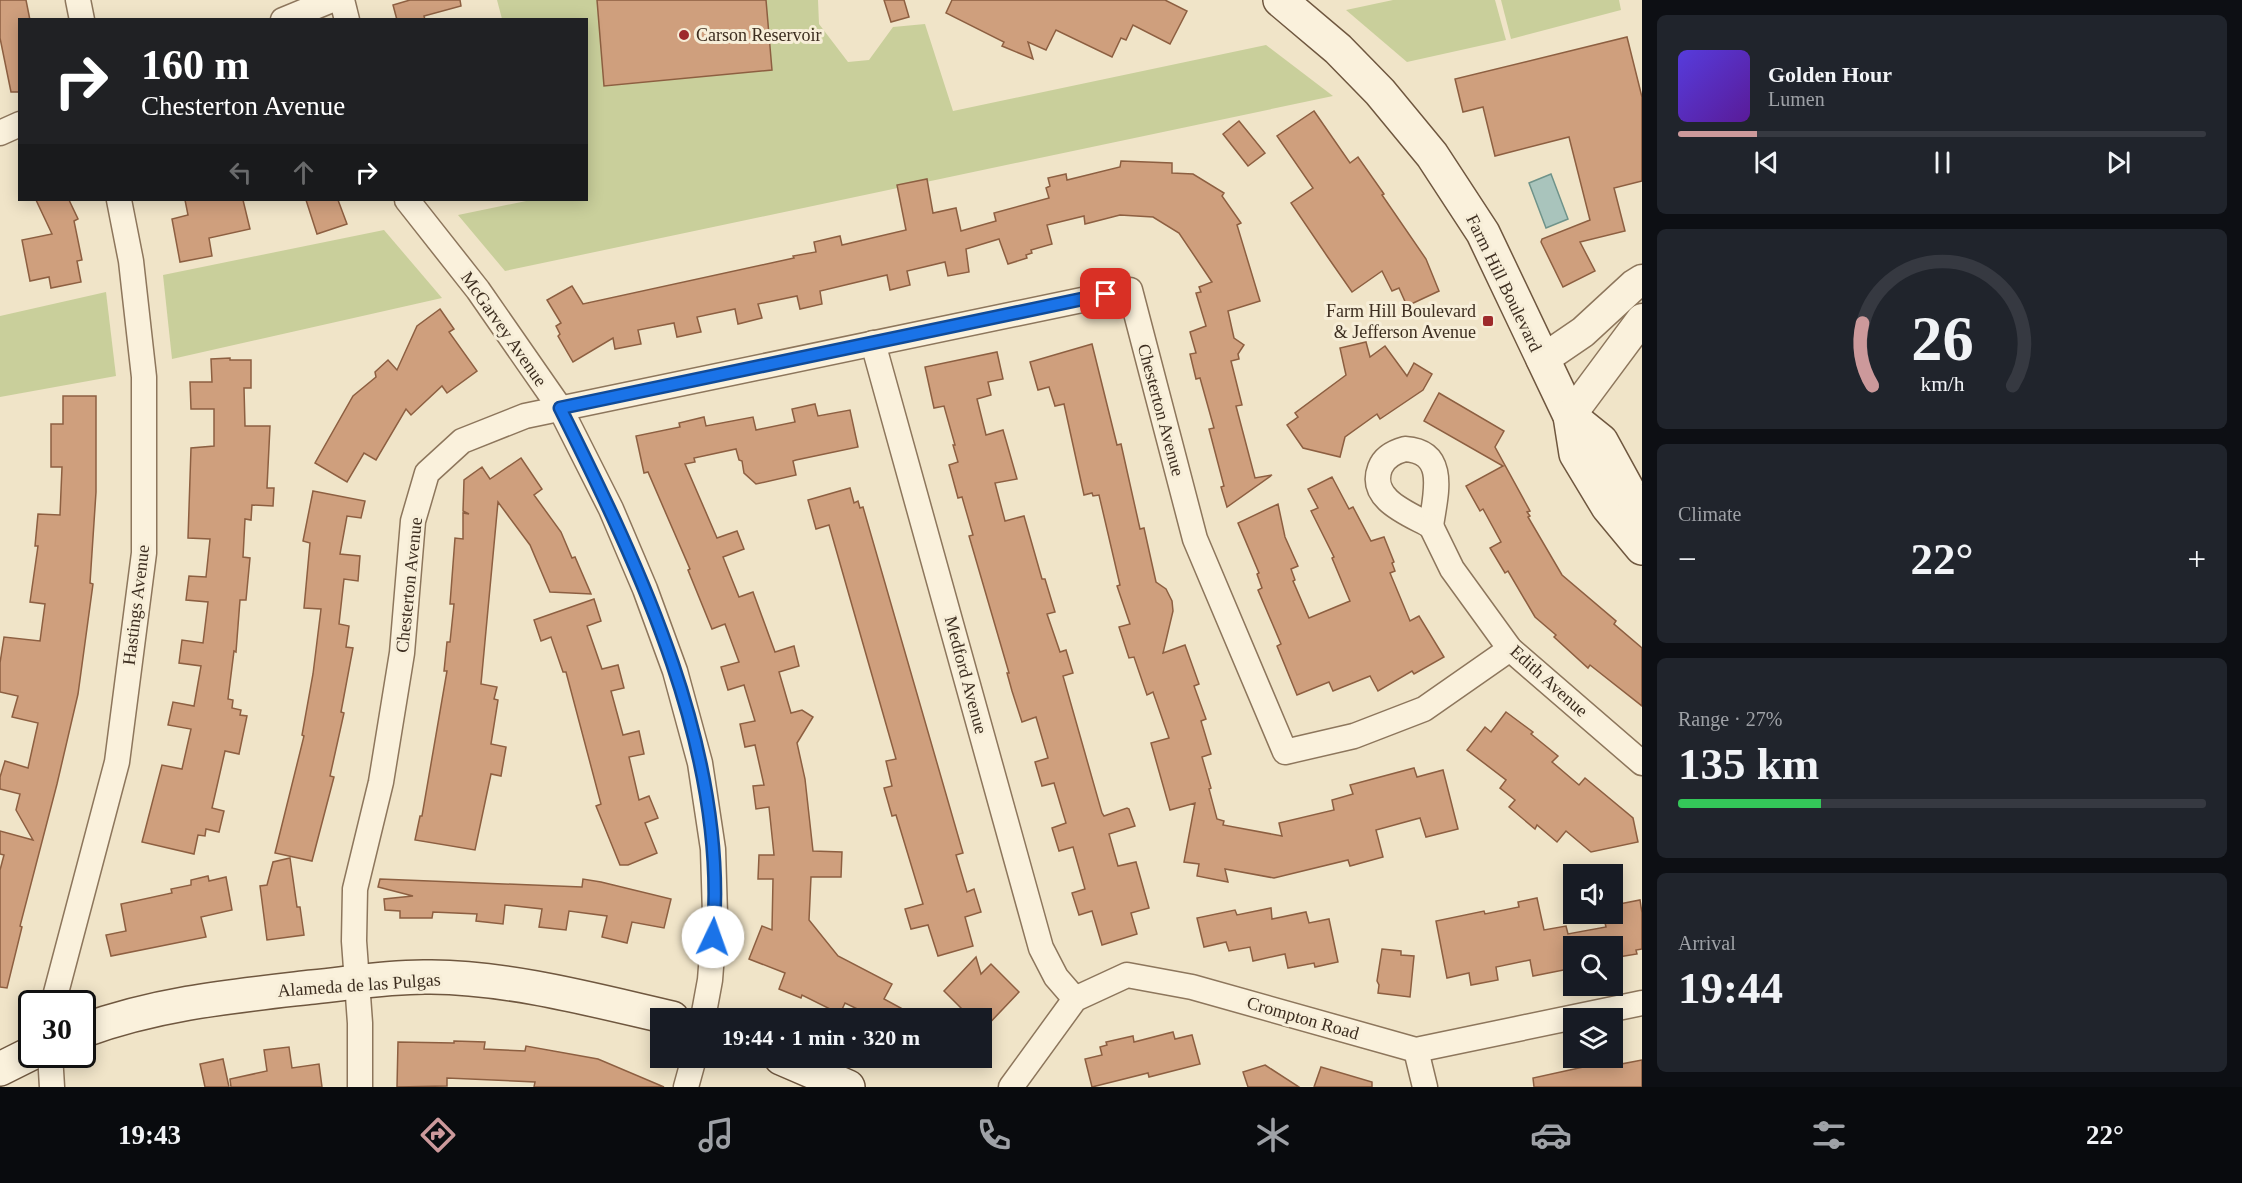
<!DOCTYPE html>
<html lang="en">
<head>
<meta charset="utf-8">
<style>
	body { margin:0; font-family:Georgia,serif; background:#20242c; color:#f1f3f6; height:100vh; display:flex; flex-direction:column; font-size:22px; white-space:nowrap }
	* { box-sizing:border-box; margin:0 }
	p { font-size:20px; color:#9ea1a6 }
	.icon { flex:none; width:33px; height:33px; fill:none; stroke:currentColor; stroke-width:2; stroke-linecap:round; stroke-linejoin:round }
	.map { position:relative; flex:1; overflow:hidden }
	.side { display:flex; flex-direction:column; gap:15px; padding:15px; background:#0d0f14; width:600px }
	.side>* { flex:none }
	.guide { position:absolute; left:18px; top:18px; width:570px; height:183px; border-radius:0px; box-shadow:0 3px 15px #0003; background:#202124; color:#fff; overflow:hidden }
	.fabs { position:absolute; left:1563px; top:864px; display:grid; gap:12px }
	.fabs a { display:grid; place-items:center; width:60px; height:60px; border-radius:0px; background:#171b24; box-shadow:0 3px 15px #0003; font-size:30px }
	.speed { position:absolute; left:18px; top:990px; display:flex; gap:12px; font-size:30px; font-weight:700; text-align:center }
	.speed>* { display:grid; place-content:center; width:78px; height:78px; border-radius:50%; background:#171b24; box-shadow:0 3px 15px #0003; line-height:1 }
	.speed .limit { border:3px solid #111; border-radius:9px; background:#fff; color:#111 }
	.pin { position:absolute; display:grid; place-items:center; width:51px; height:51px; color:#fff; margin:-26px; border-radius:12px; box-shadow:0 3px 9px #0006 }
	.me { position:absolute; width:66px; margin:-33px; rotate:3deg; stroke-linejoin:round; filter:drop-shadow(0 0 4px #0008) }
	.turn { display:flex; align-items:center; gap:21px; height:126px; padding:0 24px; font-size:27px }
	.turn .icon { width:78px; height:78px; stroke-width:2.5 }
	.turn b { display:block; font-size:42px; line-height:51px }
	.lanes { display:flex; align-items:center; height:57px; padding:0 24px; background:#0003; justify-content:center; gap:30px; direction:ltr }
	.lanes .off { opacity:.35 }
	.big { font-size:45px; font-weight:700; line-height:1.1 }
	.side .tile { flex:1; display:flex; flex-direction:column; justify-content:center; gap:9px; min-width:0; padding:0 21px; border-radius:9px; background:#20242c }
	.side .dial { align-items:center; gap:0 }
	.dial svg { height:156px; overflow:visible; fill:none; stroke:#363941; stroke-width:7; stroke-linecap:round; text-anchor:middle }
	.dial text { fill:#f1f3f6; stroke:none }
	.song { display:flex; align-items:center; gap:18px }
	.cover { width:72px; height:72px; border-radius:9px; background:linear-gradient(135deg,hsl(250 70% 55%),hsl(270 70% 35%)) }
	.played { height:6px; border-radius:3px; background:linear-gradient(90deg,#cc999b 15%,#363941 15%) }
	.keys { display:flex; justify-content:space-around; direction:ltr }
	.heat { display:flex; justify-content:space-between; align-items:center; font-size:33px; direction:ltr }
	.charge { height:9px; border-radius:4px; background:linear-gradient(90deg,#34c759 27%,#363941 0) }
	.trip { position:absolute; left:650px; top:1008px; width:342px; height:60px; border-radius:0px; background:#171b24; box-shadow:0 3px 15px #0003; font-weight:700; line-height:60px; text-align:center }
	.tabs { display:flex; height:96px; justify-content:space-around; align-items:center; background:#090b0e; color:#9ea1a6 }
	.tabs .icon { width:42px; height:42px }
	.tabs .selected { color:#cc999b }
	.tabs b { font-size:27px; color:#f1f3f6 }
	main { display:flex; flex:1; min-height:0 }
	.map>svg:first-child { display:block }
	.green { fill:#c9cf9b }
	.water { fill:#a9c4bc; stroke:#6f938a; stroke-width:1.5 }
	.building { fill:#cf9f7d; stroke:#8d5f41; stroke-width:1.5 }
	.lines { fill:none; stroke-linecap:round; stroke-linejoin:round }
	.minor-casing { stroke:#8d765c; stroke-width:27 }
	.tertiary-casing { stroke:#8d765c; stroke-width:33 }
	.secondary-casing { stroke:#6f573f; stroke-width:36 }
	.minor { stroke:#faf1dc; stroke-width:24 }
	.tertiary { stroke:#faf1dc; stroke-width:30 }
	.secondary { stroke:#faf1dc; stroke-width:33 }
	.route-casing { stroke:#114b97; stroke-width:15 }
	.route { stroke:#1a73e8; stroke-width:10 }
	.poi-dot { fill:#9e2a2b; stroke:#f7eed8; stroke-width:2 }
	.labels { text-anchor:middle; stroke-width:6; stroke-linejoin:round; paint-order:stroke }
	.poi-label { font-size:18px; fill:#3d2e20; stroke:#f7eed8; text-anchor:start }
	.street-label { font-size:18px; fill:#3d2e20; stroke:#f7eed8 }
</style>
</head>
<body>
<main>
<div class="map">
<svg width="1642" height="1087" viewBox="0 0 1642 1087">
	<rect width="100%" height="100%" fill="#f0e4c8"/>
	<g class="green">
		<polygon points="497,0 597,0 604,85 772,70 766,0 818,0 819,24 848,62 869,60 893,27 925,24 953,111 1266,45 1333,96 505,271 458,215 531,200 586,200 586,20 502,19"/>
		<polygon points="1393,0 1495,0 1506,40 1407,62 1346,10"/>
		<polygon points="1501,0 1619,0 1621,10 1511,39"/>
		<polygon points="384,230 442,298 172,359 163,275"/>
		<polygon points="106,292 116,376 0,397 0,316"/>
	</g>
	<polygon class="water" points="1551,174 1568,219 1546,228 1529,183"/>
	<g class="building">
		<polygon points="0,0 26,0 30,20 20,20 20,92 11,92 0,38"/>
		<polygon points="410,0 460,0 461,6 424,16 425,20 397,20 393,5"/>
		<polygon points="597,0 766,0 772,70 604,86"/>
		<polygon points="884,0 904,0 909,17 891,22"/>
		<polygon points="952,0 1165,0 1187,11 1170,44 1133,25 1126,40 1121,38 1112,57 1056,30 1046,50 1028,42 1033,59 1002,46 1004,42 946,13"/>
		<polygon points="1627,37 1642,97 1642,181 1614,188 1625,231 1580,242 1595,271 1563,287 1541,242 1542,239 1590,220 1569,137 1495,156 1483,107 1463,112 1455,79"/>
		<polygon points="1314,111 1350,163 1358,157 1384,194 1382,195 1426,259 1439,291 1407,306 1399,288 1392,291 1382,271 1352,292 1327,256 1291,203 1313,188 1277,136"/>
		<polygon points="1239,121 1265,153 1248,166 1223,134"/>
		<polygon points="1121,161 1172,163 1172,173 1193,174 1224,193 1222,196 1241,223 1237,225 1260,301 1228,311 1234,338 1244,345 1238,354 1239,359 1231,361 1242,405 1236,406 1255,478 1272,475 1227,507 1221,487 1224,486 1209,429 1214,428 1200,378 1196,379 1190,354 1196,353 1190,332 1206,326 1196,293 1201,292 1199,287 1212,282 1179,233 1153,217 1120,215 1085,224 1084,216 1047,225 1052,244 1031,250 1032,253 1026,255 1027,258 1008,264 999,239 966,249 969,272 948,276 945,262 907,271 910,285 890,290 887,275 820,291 822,304 800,309 797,296 758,304 762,318 738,324 735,309 697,317 701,332 677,337 674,323 638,330 641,344 615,349 613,338 573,362 558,336 560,334 556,326 561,323 547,300 572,286 583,304 794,258 793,256 816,252 814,242 840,236 842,245 906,230 897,185 927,179 933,213 956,208 961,231 996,221 994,213 1049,198 1046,188 1050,186 1048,178 1066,174 1067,180 1120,167"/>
		<polygon points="36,200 69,200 78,219 74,221 82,260 77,261 81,282 51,288 49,277 30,281 22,240 52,234"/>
		<polygon points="185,200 243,200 250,229 209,238 212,256 180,262 172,219 188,215"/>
		<polygon points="306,200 338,200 347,224 317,234"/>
		<polygon points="440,309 454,329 449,332 477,371 447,393 442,386 411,415 406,409 376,460 364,453 347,482 315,463 353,396 376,377 375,372 388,360 397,370 417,326"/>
		<polygon points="1366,342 1370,357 1385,346 1407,376 1414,363 1432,374 1423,390 1380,419 1377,414 1345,437 1340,457 1303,448 1287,425 1298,417 1295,413 1346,375 1340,348"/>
		<polygon points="1092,344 1117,445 1121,444 1140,529 1144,528 1156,582 1166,589 1172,601 1173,611 1163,653 1185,645 1199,684 1194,686 1206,719 1201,721 1211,754 1202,757 1211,788 1209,789 1217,819 1224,821 1223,825 1282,836 1279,823 1334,810 1332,800 1353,794 1350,785 1414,768 1417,777 1443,770 1458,829 1426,837 1420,818 1376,830 1383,857 1350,866 1348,860 1274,878 1225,869 1228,882 1197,876 1199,864 1184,862 1195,803 1170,810 1151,743 1169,738 1153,692 1147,695 1134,657 1129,658 1119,627 1130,624 1117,586 1120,585 1099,495 1093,496 1092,493 1084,495 1064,404 1055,406 1049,387 1038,390 1030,362"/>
		<polygon points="997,352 1003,379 988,382 991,395 977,399 986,435 1003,430 1017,479 995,483 1005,521 1024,516 1042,579 1045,579 1055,612 1047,614 1060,652 1066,650 1073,673 1063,676 1102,813 1104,816 1127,808 1129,809 1135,826 1109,834 1118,866 1136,862 1149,908 1131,913 1137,934 1102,945 1092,911 1079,915 1072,893 1085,889 1073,847 1059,851 1052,828 1066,823 1054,783 1042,786 1035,762 1048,758 1036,717 1022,722 1012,691 1007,673 1009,673 969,536 973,535 962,497 958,498 949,465 958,462 953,445 955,445 944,406 934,408 925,367"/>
		<polygon points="230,358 230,360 251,360 251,388 244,388 245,426 270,426 267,488 274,488 273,506 252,505 251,520 245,519 243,557 250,558 246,600 240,600 236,652 234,651 228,699 233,700 232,708 241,710 240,715 247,716 239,754 225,751 212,808 224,811 219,832 206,829 205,836 198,835 194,854 142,842 162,765 182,769 191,729 168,725 173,702 194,706 201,666 179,663 182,640 203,643 208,602 186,600 189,576 206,577 210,539 188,538 191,448 214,446 214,409 191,409 190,382 212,382 211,359"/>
		<polygon points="1439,393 1504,431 1495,447 1530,511 1527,512 1530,516 1528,517 1562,575 1616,621 1614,624 1642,648 1642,706 1590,665 1588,668 1554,637 1556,635 1535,617 1508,571 1505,573 1490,548 1501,542 1483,509 1480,511 1466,486 1503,466 1424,421"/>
		<polygon points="63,396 96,396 96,492 90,583 93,584 78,694 57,784 20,926 22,927 7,988 0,987 0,870 4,855 0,854 0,831 33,840 16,810 20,794 0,789 0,777 5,761 28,768 38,723 12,717 18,696 0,692 0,663 4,637 40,641 45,604 30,602 38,546 35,546 38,514 60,515 62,467 51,467 51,424 63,424"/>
		<polygon points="815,404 818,416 850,410 858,447 796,460 793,461 796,475 756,484 744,473 742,461 739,460 736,449 694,458 695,462 685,464 717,538 737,531 744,549 723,557 739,597 753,592 775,652 794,646 799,666 779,672 791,713 802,710 813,717 797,743 805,779 813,851 842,852 841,877 811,877 809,920 838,956 892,984 884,999 919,1018 876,1018 845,1003 840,1014 802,995 801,998 779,989 785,973 749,959 762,926 772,930 773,879 758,879 759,855 774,855 769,807 756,809 753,786 764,785 755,745 745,747 740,724 755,721 744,685 728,690 721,667 739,662 725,624 712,629 688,570 690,569 648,472 644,473 636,436 680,427 679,423 704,417 706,426 753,417 756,430 795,422 792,409"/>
		<polygon points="521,458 542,489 534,495 561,532 572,558 575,557 591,594 550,592 530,545 498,502 481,684 497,687 494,699 498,700 491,744 506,747 501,776 491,774 475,850 415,840 420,816 422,816 447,671 444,671 447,642 450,642 454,604 450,604 455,538 463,539 463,513 469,514 463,511 464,480 482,467 490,479"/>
		<polygon points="1332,477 1349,509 1353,507 1371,541 1384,537 1394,562 1392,563 1395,571 1390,573 1410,621 1419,616 1444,657 1414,674 1412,671 1378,691 1370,676 1333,691 1329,682 1297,695 1277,646 1281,644 1258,590 1262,588 1257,574 1259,573 1238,523 1278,504 1285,537 1298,566 1291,569 1295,580 1293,581 1309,618 1350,601 1332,558 1334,557 1311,511 1318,508 1308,489"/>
		<polygon points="850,488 854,503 858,501 860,508 863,507 963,853 956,855 967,892 974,889 981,912 965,917 973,946 938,956 928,925 911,929 905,909 923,904 896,815 892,816 884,788 892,786 886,761 896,759 829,525 816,529 808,500"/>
		<polygon points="313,491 365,501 361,518 347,516 340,554 360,556 358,581 344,579 339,624 349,626 346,647 353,648 341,712 344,713 330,776 334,777 312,861 275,853 304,736 302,735 313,674 321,609 304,608 310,543 303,541"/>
		<polygon points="594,599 601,621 587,626 602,669 618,665 624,688 611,691 623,735 639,731 644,754 629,757 639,800 649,796 658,818 645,823 657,853 628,865 620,865 596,806 601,804 566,672 563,672 551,637 541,641 534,620"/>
		<polygon points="1506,712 1533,732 1531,734 1558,756 1552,762 1579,785 1585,778 1633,818 1638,842 1591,852 1566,831 1557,842 1537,825 1535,829 1509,807 1515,800 1500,788 1506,780 1467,750 1485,727 1491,732"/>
		<polygon points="290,858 297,907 300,907 304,935 267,940 260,886 267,885 273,862"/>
		<polygon points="208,876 209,881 226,877 232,910 201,917 206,937 111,956 106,935 126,931 121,904 172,893 171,889 191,885 191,880"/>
		<polygon points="380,879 582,887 583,879 601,882 671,899 664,928 632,922 627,943 602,937 607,916 569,911 566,930 539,927 542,909 505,905 503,924 476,921 477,914 433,912 432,918 400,918 400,911 385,910 384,899 413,896 378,887"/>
		<polygon points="1537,898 1544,930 1566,926 1568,934 1606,927 1603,914 1612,914 1612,911 1620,909 1619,904 1640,900 1642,913 1642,949 1636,950 1637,954 1612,958 1612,946 1574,946 1574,968 1533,976 1530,960 1496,967 1498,980 1471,985 1469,973 1447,978 1436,921 1484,911 1485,914 1519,907 1518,902"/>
		<polygon points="1271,908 1272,919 1306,912 1309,923 1329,919 1338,962 1315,967 1314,963 1288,968 1285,954 1253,961 1250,947 1229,951 1226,942 1204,947 1197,918 1235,910 1237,915"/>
		<polygon points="1382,949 1401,951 1401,955 1414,956 1410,997 1378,993 1379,985 1377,981"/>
		<polygon points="976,957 981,974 991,964 1019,992 983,1030 981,1018 971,1018 944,991"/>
		<polygon points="1173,1032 1175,1039 1192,1035 1200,1064 1149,1077 1148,1073 1092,1087 1085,1059 1102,1055 1100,1047 1107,1045 1106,1042 1133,1036 1134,1042"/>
		<polygon points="454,1041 485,1042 484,1049 525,1051 526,1046 598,1059 664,1087 534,1087 535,1082 447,1078 447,1086 397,1087 398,1042 454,1043"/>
		<polygon points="289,1047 292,1068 319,1064 322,1087 231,1087 230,1079 267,1071 264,1050"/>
		<polygon points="223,1059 229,1087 205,1087 200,1064"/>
		<polygon points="1620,1059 1621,1064 1642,1060 1642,1087 1534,1087 1533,1078"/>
		<polygon points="1265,1065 1299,1087 1248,1087 1243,1072"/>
		<polygon points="1321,1067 1372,1082 1372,1087 1314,1087"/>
	</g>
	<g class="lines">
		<defs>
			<g id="minor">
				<polyline points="78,0 82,20"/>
				<polyline points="342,0 347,20"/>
				<polyline points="283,20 332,0"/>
				<polyline points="0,133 20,124"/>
				<polyline points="407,200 478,290 560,408 611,509 645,589 675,671 700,763 713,849 715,915 710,980 703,1018"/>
				<polyline points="873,343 1041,948 1056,977 1075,999"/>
				<path d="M1405,449C1449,452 1435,496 1431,526C1410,514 1368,500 1380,468C1384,457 1394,452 1405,449Z"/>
				<polyline points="1431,526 1452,569 1510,649 1642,763"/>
				<polyline points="53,1004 117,762 144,553 144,377 131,261 119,200"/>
				<polyline points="1416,1050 1425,1087"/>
				<polyline points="50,1054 52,1087"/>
				<polyline points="360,1087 360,1023 354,941 355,889 381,782 402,653 413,521 427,473 462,441 525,416 1130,290 1195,539 1285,752 1354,736 1424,709 1510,649"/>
				<polyline points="686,1087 694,1058"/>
				<polyline points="1011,1087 1075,999 1127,975 1192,987 1416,1050 1642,1003"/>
			</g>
			<g id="tertiary">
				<polyline points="1542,360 1583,332 1634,285 1642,280"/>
				<polyline points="1570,416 1642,319"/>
			</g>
			<g id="secondary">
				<polyline points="1280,0 1338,49 1380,92 1432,155 1483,233 1570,416 1576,454 1608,507 1642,548"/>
				<polyline points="1570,416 1601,441 1629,492 1642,508"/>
				<path d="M82,1031C158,1003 234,996 313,987C352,983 392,976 431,977C513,978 593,1000 672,1018"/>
				<polyline points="781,1058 848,1087"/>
				<polyline points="0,1069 32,1053"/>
			</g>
		</defs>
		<use href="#minor" class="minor-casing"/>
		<use href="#tertiary" class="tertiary-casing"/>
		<use href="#secondary" class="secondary-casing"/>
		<use href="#minor" class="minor"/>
		<use href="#tertiary" class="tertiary"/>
		<use href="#secondary" class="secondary"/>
	</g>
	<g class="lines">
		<defs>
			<path id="route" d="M713,937C729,753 640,568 560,408L1106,294"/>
		</defs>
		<use href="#route" class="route-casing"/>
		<use href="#route" class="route"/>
	</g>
	<g class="poi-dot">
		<circle cx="684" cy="35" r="6"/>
		<rect x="1482" y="315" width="12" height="12" rx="3"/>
	</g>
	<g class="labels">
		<g class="poi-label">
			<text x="696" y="41">Carson Reservoir</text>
			<text x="1476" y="317" text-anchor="end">Farm Hill Boulevard<tspan x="1476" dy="21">&amp; Jefferson Avenue</tspan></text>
		</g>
		<g class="street-label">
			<text transform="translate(1504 283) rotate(64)" y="6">Farm Hill Boulevard</text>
			<text transform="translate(504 329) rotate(55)" y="6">McGarvey Avenue</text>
			<text transform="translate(1161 410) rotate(75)" y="6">Chesterton Avenue</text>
			<text transform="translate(409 585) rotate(-84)" y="6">Chesterton Avenue</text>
			<text transform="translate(136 605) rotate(-83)" y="6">Hastings Avenue</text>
			<text transform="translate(966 675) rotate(75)" y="6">Medford Avenue</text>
			<text transform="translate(1549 681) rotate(42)" y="6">Edith Avenue</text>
			<text transform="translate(359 985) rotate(-4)" y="6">Alameda de las Pulgas</text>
			<text transform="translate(1303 1018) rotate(16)" y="6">Crompton Road</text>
		</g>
	</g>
</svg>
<div class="fabs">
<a><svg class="icon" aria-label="sound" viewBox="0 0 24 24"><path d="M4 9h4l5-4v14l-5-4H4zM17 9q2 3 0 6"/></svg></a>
<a><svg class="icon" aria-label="search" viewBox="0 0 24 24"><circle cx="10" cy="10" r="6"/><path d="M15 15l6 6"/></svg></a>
<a><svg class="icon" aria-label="layers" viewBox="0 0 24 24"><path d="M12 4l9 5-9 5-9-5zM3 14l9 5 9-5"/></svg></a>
</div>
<div class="speed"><div class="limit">30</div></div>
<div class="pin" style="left:1106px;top:294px;background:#d93025"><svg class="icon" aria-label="arrive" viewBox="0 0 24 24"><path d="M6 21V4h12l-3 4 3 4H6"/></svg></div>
<svg class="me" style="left:713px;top:937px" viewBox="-20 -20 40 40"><circle r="19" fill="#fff"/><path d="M0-13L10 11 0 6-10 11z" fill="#1a73e8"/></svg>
<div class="trip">19:44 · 1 min · 320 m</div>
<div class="guide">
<div class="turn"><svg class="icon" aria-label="right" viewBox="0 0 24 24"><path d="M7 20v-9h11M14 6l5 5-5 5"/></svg><div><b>160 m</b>Chesterton Avenue</div></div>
<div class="lanes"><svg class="icon off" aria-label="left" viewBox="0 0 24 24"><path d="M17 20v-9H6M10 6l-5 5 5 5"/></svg><svg class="icon off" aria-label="ahead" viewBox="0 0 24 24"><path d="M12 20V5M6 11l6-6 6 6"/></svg><svg class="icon" aria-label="right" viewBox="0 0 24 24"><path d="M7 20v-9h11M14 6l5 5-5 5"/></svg></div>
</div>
</div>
<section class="side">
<div class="tile">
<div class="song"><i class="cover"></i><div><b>Golden Hour</b><p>Lumen</p></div></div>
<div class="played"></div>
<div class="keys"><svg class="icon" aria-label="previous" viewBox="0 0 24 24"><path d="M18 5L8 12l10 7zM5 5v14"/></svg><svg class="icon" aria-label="pause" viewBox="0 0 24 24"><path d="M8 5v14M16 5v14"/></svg><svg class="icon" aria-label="next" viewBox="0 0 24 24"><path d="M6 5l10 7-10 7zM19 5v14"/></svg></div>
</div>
<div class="tile dial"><svg viewBox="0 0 100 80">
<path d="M14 69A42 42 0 1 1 86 69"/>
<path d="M14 69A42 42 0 0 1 9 37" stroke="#cc999b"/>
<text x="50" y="56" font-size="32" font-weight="700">26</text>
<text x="50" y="72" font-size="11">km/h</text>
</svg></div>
<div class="tile"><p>Climate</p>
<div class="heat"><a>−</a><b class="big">22°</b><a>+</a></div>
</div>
<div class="tile"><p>Range · 27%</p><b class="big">135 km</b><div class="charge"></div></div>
<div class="tile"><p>Arrival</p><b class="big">19:44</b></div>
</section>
</main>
<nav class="tabs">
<b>19:43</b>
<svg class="icon selected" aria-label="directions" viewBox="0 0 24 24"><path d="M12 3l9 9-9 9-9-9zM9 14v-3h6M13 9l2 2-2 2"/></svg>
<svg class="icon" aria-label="music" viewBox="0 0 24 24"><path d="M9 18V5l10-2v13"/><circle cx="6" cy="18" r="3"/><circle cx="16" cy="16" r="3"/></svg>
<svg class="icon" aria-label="phone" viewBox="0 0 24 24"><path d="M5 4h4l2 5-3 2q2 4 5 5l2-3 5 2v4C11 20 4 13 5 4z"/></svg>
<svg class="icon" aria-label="climate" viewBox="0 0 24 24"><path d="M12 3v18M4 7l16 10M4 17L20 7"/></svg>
<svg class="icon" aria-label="car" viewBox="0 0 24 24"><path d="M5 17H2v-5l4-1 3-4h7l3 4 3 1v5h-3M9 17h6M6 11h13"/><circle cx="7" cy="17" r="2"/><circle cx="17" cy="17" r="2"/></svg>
<svg class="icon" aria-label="filters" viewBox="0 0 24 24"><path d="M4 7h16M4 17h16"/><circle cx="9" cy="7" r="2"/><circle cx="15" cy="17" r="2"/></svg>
<b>22°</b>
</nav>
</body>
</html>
